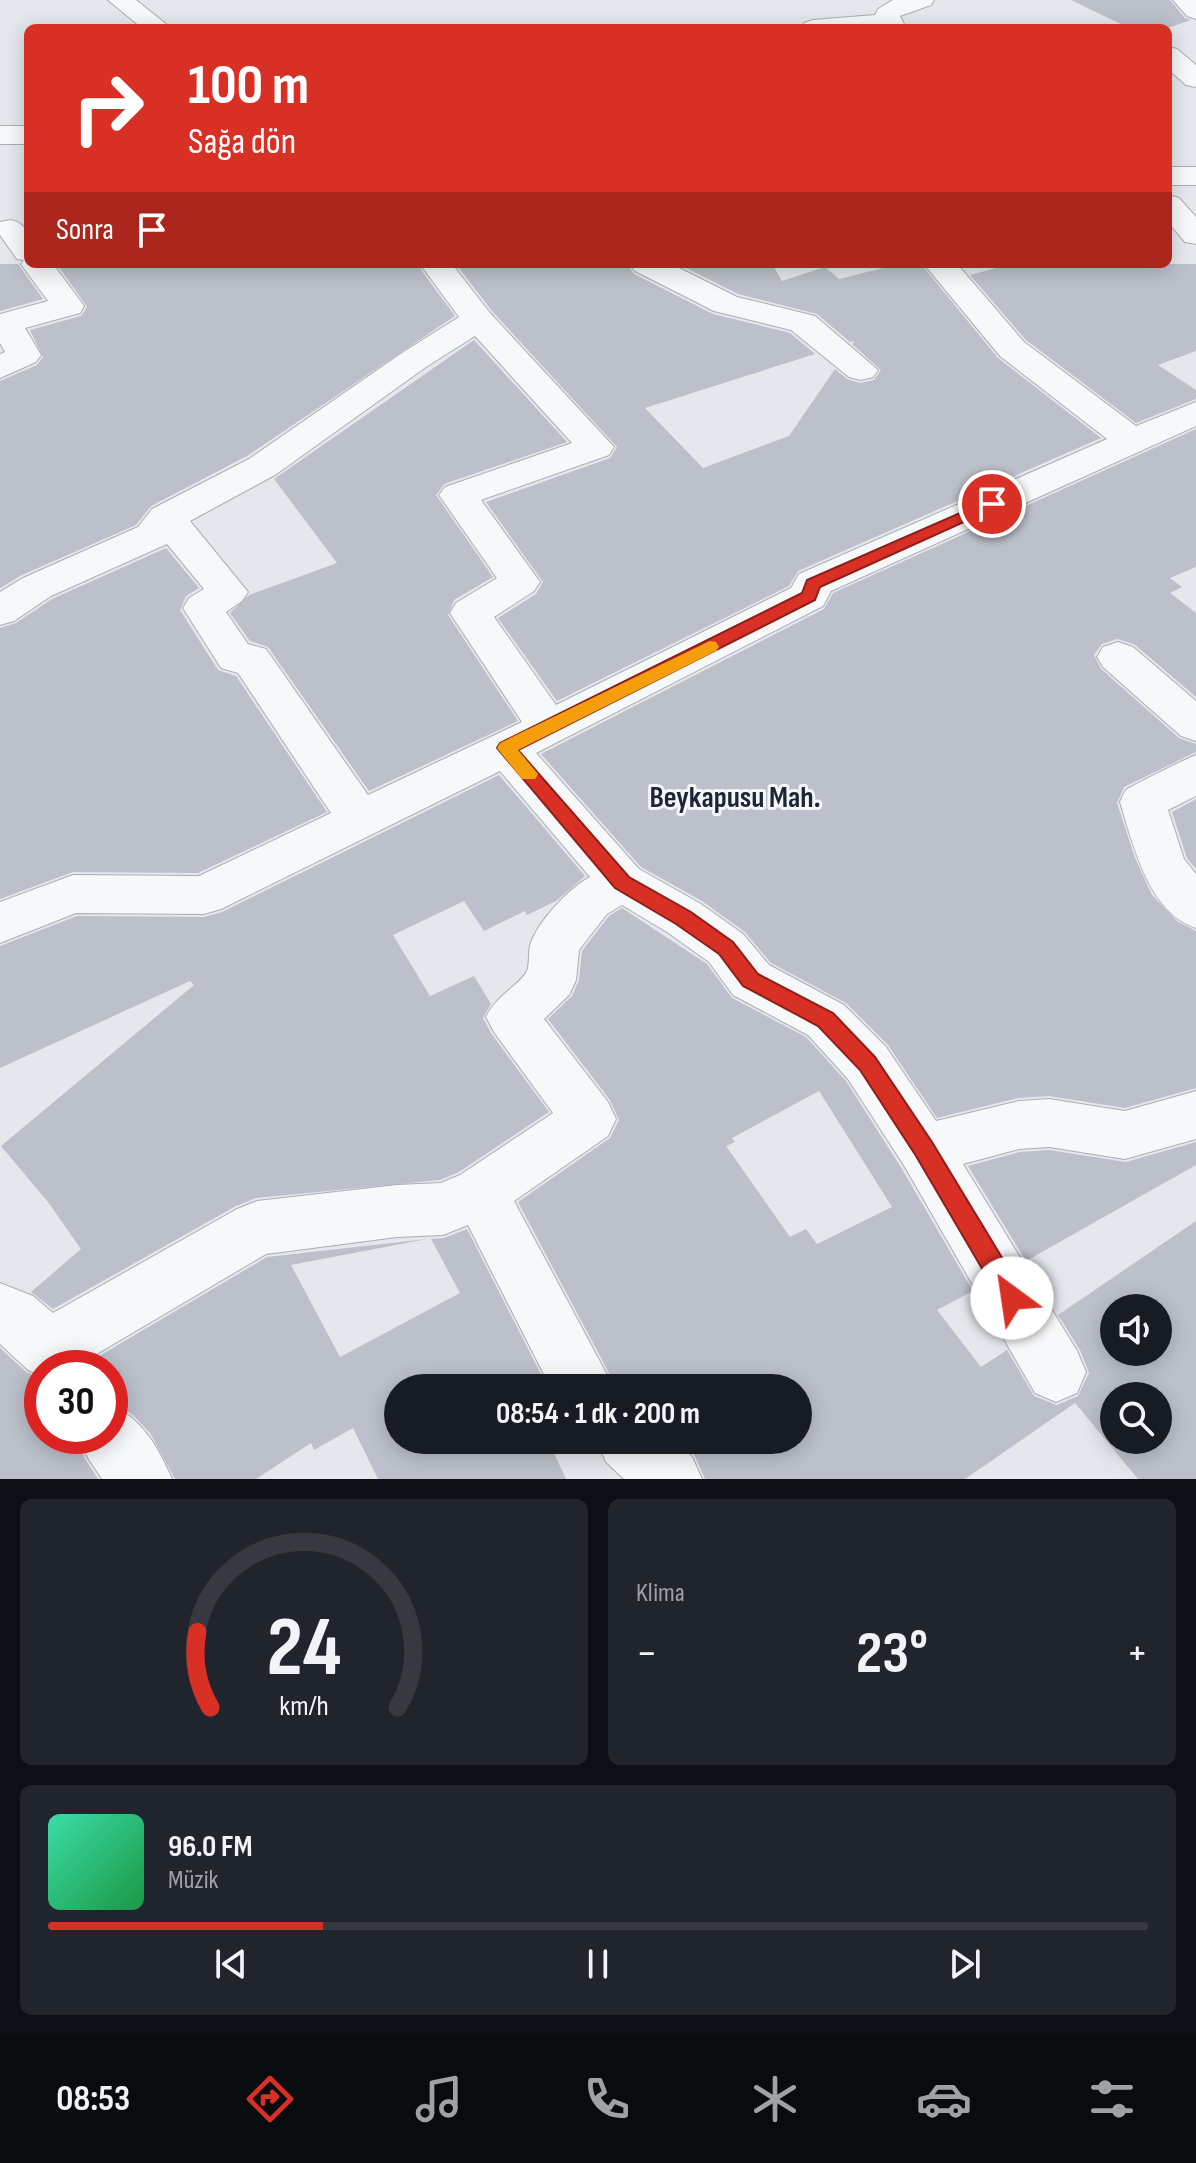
<!DOCTYPE html>
<html lang="tr">
<head>
<meta charset="utf-8">
<style>
	body { margin:0; font-family:"Sofia Sans Condensed",sans-serif; background:#20242c; color:#f1f3f6; height:100vh; display:flex; flex-direction:column; font-size:30px; white-space:nowrap }
	* { box-sizing:border-box; margin:0 }
	p { font-size:26px; color:#9ea1a6 }
	.icon { flex:none; width:44px; height:44px; fill:none; stroke:currentColor; stroke-width:2; stroke-linecap:round; stroke-linejoin:round }
	.map { position:relative; height:1479px; overflow:hidden }
	.sheet { display:flex; flex-direction:column; gap:20px; padding:20px; background:#0d0f14; flex:1 }
	.sheet>* { flex:none }
	.banner { position:absolute; left:24px; top:24px; width:1148px; height:244px; border-radius:12px; box-shadow:0 4px 20px #0003; background:#d93025; color:#fff; overflow:hidden }
	.controls { position:absolute; left:1100px; top:1294px; display:grid; gap:16px }
	.controls a { display:grid; place-items:center; width:72px; height:72px; border-radius:50%; background:#171b24; box-shadow:0 4px 20px #0003; font-size:40px }
	.speed { position:absolute; left:24px; top:1350px; display:flex; gap:16px; font-size:40px; font-weight:700; text-align:center }
	.speed>* { display:grid; place-content:center; width:104px; height:104px; border-radius:50%; background:#171b24; box-shadow:0 4px 20px #0003; line-height:1 }
	.speed .limit { border:12px solid #d22; background:#fff; color:#111 }
	.pin { position:absolute; display:grid; place-items:center; width:68px; height:68px; color:#fff; margin:-34px; border:4px solid #fff; border-radius:50%; box-shadow:0 2px 8px #0007 }
	.me { position:absolute; width:88px; margin:-44px; rotate:329deg; stroke-linejoin:round; filter:drop-shadow(0 0 6px #0008) }
	.turn { display:flex; align-items:center; gap:28px; height:168px; padding:0 32px; font-size:36px }
	.turn .icon { width:104px; height:104px; stroke-width:2.5 }
	.turn b { display:block; font-size:56px; line-height:68px }
	.then { display:flex; align-items:center; height:76px; padding:0 32px; background:#0003; gap:16px; font-size:30px }
	.big { font-size:60px; font-weight:700; line-height:1.1 }
	.sheet .tile { flex:1; display:flex; flex-direction:column; justify-content:center; gap:12px; min-width:0; padding:0 28px; border-radius:12px; background:#20242c }
	.sheet .dial { align-items:center; gap:0 }
	.dial svg { height:208px; overflow:visible; fill:none; stroke:#363941; stroke-width:7; stroke-linecap:round; text-anchor:middle }
	.dial text { fill:#f1f3f6; stroke:none }
	.song { display:flex; align-items:center; gap:24px }
	.cover { width:96px; height:96px; border-radius:12px; background:linear-gradient(135deg,hsl(160 70% 55%),hsl(140 70% 35%)) }
	.played { height:8px; border-radius:4px; background:linear-gradient(90deg,#d93025 25%,#363941 25%) }
	.keys { display:flex; justify-content:space-around; direction:ltr }
	.heat { display:flex; justify-content:space-between; align-items:center; font-size:44px; direction:ltr }
	.sheet .tiles { flex:1; display:grid; gap:20px; grid-template-columns:1fr 1fr }
	.tile:last-child { grid-column:span 2 }
	.trip { position:absolute; left:384px; top:1374px; width:428px; height:80px; border-radius:40px; background:#171b24; box-shadow:0 4px 20px #0003; font-weight:700; line-height:80px; text-align:center }
	.dock { display:flex; height:128px; justify-content:space-around; align-items:center; background:#090b0e; color:#9ea1a6 }
	.dock .icon { width:56px; height:56px }
	.dock .selected { color:#d93025 }
	.dock b { font-size:36px; color:#f1f3f6 }
	.map>svg:first-child { display:block }
	.building { fill:#bbc0ca; fill-rule:evenodd }
	.lines { fill:none; stroke-linecap:round; stroke-linejoin:round }
	.minor-casing { stroke:#a9aeb7; stroke-width:2 }
	.minor { fill:#f7f8fa; fill-rule:evenodd }
	.route { fill:#d93025; stroke:#8d1f18; stroke-width:2 }
	.slow { fill:#f59e0b }
	.labels { text-anchor:middle; stroke-width:6; stroke-linejoin:round; paint-order:stroke }
	.district-label { font-size:30px; font-weight:bold; fill:#1d2536; stroke:#f4f6f9 }
</style>
</head>
<body>
<div class="map">
<svg width="1196" height="1479" viewBox="0 0 1196 1479">
	<rect width="100%" height="100%" fill="#e4e7ec"/>
	<g class="building">
		<polygon points="1071,0 1170,0 1185,18 1191,20 1168,28 1129,28"/>
		<polygon points="0,264 18,264 43,299 0,311"/>
		<polygon points="57,264 422,264 421,270 455,316 247,456 151,506 136,525 22,575 0,588 0,381 37,365 43,357 30,330 81,316 87,307"/>
		<polygon points="461,264 627,264 634,274 713,314 790,333 815,354 645,408 703,468 789,436 835,369 847,379 860,383 874,380 881,370 852,344 855,341 850,342 817,314 738,294 678,264 772,264 782,281 825,267 839,279 899,264 921,264 998,358 1101,438 798,571 789,586 557,701 498,618 536,594 543,582 486,502 610,458 617,447 492,311 459,268"/>
		<polygon points="1012,264 1196,264 1196,351 1158,365 1196,390 1196,399 1136,423 1026,340 970,275"/>
		<polygon points="474,340 567,442 444,484 436,495 493,577 454,600 448,615 518,721 369,791 268,647 250,641 230,613 249,595 337,563 274,479"/>
		<polygon points="1196,429 1196,567 1170,578 1182,587 1170,593 1196,613 1196,697 1134,644 1117,639 1102,644 1094,655 1101,669 1179,738 1196,744 1196,752 1124,787 1117,803 1135,858 1152,895 1178,922 1196,931 1196,1088 1125,1108 1049,1096 1018,1098 937,1118 888,1045 846,1003 771,963 745,932 702,901 641,867 541,754 824,609 833,593"/>
		<polygon points="166,548 199,588 186,596 180,610 218,670 236,676 327,812 198,873 73,872 0,899 0,628 16,623 52,599"/>
		<polygon points="499,775 585,876 556,901 527,915 525,911 484,931 464,901 393,935 430,996 474,976 491,1004 483,1018 491,1033 549,1112 459,1172 440,1180 256,1198 236,1206 53,1309 31,1292 81,1249 48,1202 1,1146 194,985 190,981 0,1068 0,946 77,916 204,917 222,912"/>
		<polygon points="1196,799 1196,869 1187,858 1172,812"/>
		<path d="M622,908L707,964L732,998L806,1037L846,1081L902,1169L973,1291L937,1310L981,1367L1007,1350L1034,1396L1057,1405L1078,1396L1089,1373L1080,1350L1058,1315L1196,1221V1479H1138L1075,1403L965,1479H705L695,1456L678,1440H798V1388H617L518,1202L610,1138L619,1120L610,1100L548,1019L572,996L579,980L582,951L609,916ZM819,1091L892,1207L817,1244L806,1229L790,1237L726,1146L735,1142L732,1138ZM1114,1308H1158V1352H1114ZM1114,1396H1158V1440H1114Z"/>
		<polygon points="1196,1142 1196,1165 1026,1261 968,1166 1020,1152 1049,1150 1126,1162"/>
		<polygon points="467,1229 548,1388 398,1388 398,1440 548,1440 566,1479 378,1479 353,1428 314,1450 311,1443 256,1479 175,1479 150,1433 133,1415 119,1406 110,1388 110,1368 79,1368 267,1257 427,1239 291,1265 340,1357 460,1293 431,1239 444,1238"/>
		<polygon points="0,1348 26,1372 42,1379 42,1436 76,1436 85,1459 98,1479 0,1479"/>
	</g>
	<g class="lines">
		<defs>
			<g id="minor">
				<polygon points="108,0 136,0 171,28 142,28"/>
				<polygon points="893,0 934,0 931,5 900,16 906,28 800,28 804,23 813,20 875,15 878,9"/>
				<polygon points="1173,0 1196,0 1196,19 1187,16"/>
				<polygon points="1168,47 1177,49 1196,65 1196,87 1186,85 1168,69"/>
				<rect x="0" y="126" width="28" height="18"/>
				<rect x="1168" y="167" width="28" height="18"/>
				<polygon points="1168,195 1179,198 1196,217 1196,244 1185,242 1168,222"/>
				<path d="M11,220C33,225 28,245 28,264H53L84,306L80,313L25,328L41,355L36,362L0,378V354L5,352L0,343V314L48,301L21,264L24,260L17,259L0,235V222Z"/>
				<path d="M426,264H458L455,268L490,313L614,447L609,455L481,500L540,582L534,591L494,617L556,705L791,588L799,574L1107,439L1000,356L924,264H957L1024,342L1136,426L1196,402V426L831,591L823,606L536,753L639,869L701,904L743,934L769,965L844,1005L886,1047L936,1121L1019,1101L1049,1099L1125,1111L1196,1091V1139L1125,1159L1049,1147L1019,1149L963,1164L1077,1351L1086,1372L1077,1393L1056,1402L1035,1393L905,1167L848,1079L808,1035L733,995L709,962L667,932L622,905L607,914L579,950L576,980L569,995L544,1019L608,1102L616,1119L608,1136L514,1201L614,1388H551L468,1225L443,1235L397,1237L266,1254L73,1368H42V1376L28,1370L0,1344V1283L33,1296L53,1313L237,1209L257,1201L397,1185L441,1183L460,1175L553,1113L494,1032L486,1017C497,994 519,986 527,971C530,964 528,954 530,946C536,923 569,888 590,877L500,771L221,909L204,914L76,913L0,943V902L73,875L199,876L331,813L238,673L221,668L183,608L189,598L204,589L167,544L51,596L14,621L0,625V592L23,578L138,527L152,509L249,459L402,353L459,317L423,268ZM475,336L572,443L445,487L439,495L497,578L456,603L450,613L522,722L368,795L266,649L248,644L226,612L242,601L248,592L190,521L275,475L426,367Z"/>
				<polygon points="630,264 671,264 737,297 815,316 878,370 873,377 861,380 849,377 791,330 714,311 635,271"/>
				<polygon points="1118,642 1133,647 1196,701 1196,741 1181,736 1103,667 1097,657 1103,647"/>
				<path d="M1196,755V796L1168,810L1184,859L1196,874V928C1149,913 1133,845 1120,802C1122,798 1123,794 1126,790C1131,786 1188,758 1196,755Z"/>
				<path d="M110,1405C142,1418 158,1447 172,1479H102L88,1458L79,1436H110Z"/>
				<polygon points="597,1440 674,1440 692,1457 702,1479 624,1479 606,1462"/>
			</g>
		</defs>
		<use href="#minor" class="minor-casing"/>
		<use href="#minor" class="minor"/>
	</g>
	<polygon class="route" points="992,499 999,504 997,507 820,587 815,600 518,750 629,877 691,912 733,942 758,974 833,1013 875,1057 932,1142 1021,1289 1024,1298 1021,1306 1012,1310 1004,1306 916,1156 860,1070 818,1026 743,986 719,954 676,924 615,888 497,748 500,743 802,593 807,580"/>
	<polygon class="slow" points="710,641 716,642 719,647 716,651 518,750 538,774 535,779 522,779 497,748 500,743"/>
	<g class="labels">
		<g class="district-label">
			<text x="735" y="807">Beykapusu Mah.</text>
		</g>
	</g>
</svg>
<div class="controls">
<a><svg class="icon" aria-label="sound" viewBox="0 0 24 24"><path d="M4 9h4l5-4v14l-5-4H4zM17 9q2 3 0 6"/></svg></a>
<a><svg class="icon" aria-label="search" viewBox="0 0 24 24"><circle cx="10" cy="10" r="6"/><path d="M15 15l6 6"/></svg></a>
</div>
<div class="speed"><div class="limit">30</div></div>
<div class="pin" style="left:992px;top:504px;background:#d93025"><svg class="icon" aria-label="arrive" viewBox="0 0 24 24"><path d="M6 21V4h12l-3 4 3 4H6"/></svg></div>
<svg class="me" style="left:1012px;top:1298px" viewBox="-20 -20 40 40"><circle r="19" fill="#fff"/><path d="M0-13L10 11 0 6-10 11z" fill="#d93025"/></svg>
<div class="trip">08:54 · 1 dk · 200 m</div>
<div class="banner">
<div class="turn"><svg class="icon" aria-label="right" viewBox="0 0 24 24"><path d="M7 20v-9h11M14 6l5 5-5 5"/></svg><div><b>100 m</b>Sağa dön</div></div>
<div class="then">Sonra<svg class="icon" aria-label="arrive" viewBox="0 0 24 24"><path d="M6 21V4h12l-3 4 3 4H6"/></svg></div>
</div>
</div>
<section class="sheet">
<div class="tiles">
<div class="tile dial"><svg viewBox="0 0 100 80">
<path d="M14 69A42 42 0 1 1 86 69"/>
<path d="M14 69A42 42 0 0 1 9 40" stroke="#d93025"/>
<text x="50" y="56" font-size="32" font-weight="700">24</text>
<text x="50" y="72" font-size="11">km/h</text>
</svg></div>
<div class="tile"><p>Klima</p>
<div class="heat"><a>−</a><b class="big">23°</b><a>+</a></div>
</div>
<div class="tile">
<div class="song"><i class="cover"></i><div><b>96.0 FM</b><p>Müzik</p></div></div>
<div class="played"></div>
<div class="keys"><svg class="icon" aria-label="previous" viewBox="0 0 24 24"><path d="M18 5L8 12l10 7zM5 5v14"/></svg><svg class="icon" aria-label="pause" viewBox="0 0 24 24"><path d="M8 5v14M16 5v14"/></svg><svg class="icon" aria-label="next" viewBox="0 0 24 24"><path d="M6 5l10 7-10 7zM19 5v14"/></svg></div>
</div>
</div>
</section>
<nav class="dock">
<b>08:53</b>
<svg class="icon selected" aria-label="directions" viewBox="0 0 24 24"><path d="M12 3l9 9-9 9-9-9zM9 14v-3h6M13 9l2 2-2 2"/></svg>
<svg class="icon" aria-label="music" viewBox="0 0 24 24"><path d="M9 18V5l10-2v13"/><circle cx="6" cy="18" r="3"/><circle cx="16" cy="16" r="3"/></svg>
<svg class="icon" aria-label="phone" viewBox="0 0 24 24"><path d="M5 4h4l2 5-3 2q2 4 5 5l2-3 5 2v4C11 20 4 13 5 4z"/></svg>
<svg class="icon" aria-label="climate" viewBox="0 0 24 24"><path d="M12 3v18M4 7l16 10M4 17L20 7"/></svg>
<svg class="icon" aria-label="car" viewBox="0 0 24 24"><path d="M5 17H2v-5l4-1 3-4h7l3 4 3 1v5h-3M9 17h6M6 11h13"/><circle cx="7" cy="17" r="2"/><circle cx="17" cy="17" r="2"/></svg>
<svg class="icon" aria-label="filters" viewBox="0 0 24 24"><path d="M4 7h16M4 17h16"/><circle cx="9" cy="7" r="2"/><circle cx="15" cy="17" r="2"/></svg>
</nav>
</body>
</html>
